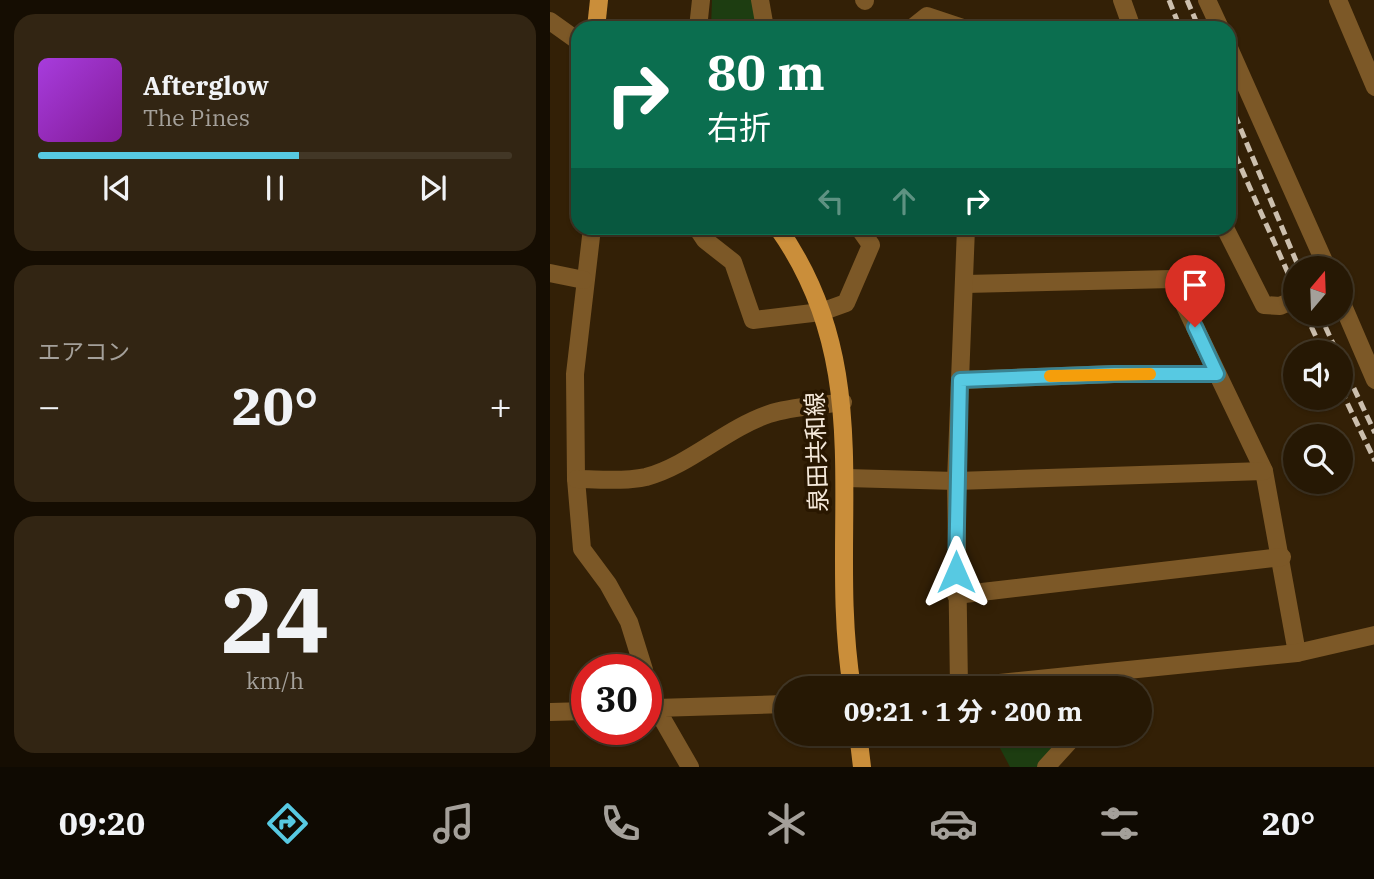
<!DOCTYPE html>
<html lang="ja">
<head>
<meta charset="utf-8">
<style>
	body { margin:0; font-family:"IBM Plex Serif","Noto Sans JP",serif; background:#322513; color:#f1f3f6; height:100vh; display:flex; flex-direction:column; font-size:26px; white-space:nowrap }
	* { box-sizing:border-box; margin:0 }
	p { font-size:23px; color:#a4a09a }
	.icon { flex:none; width:38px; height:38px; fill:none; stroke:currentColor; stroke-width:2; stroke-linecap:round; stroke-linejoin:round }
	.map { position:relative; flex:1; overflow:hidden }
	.panel { display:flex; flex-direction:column; gap:14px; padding:14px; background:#150d02; width:550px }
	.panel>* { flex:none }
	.guide { position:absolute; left:21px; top:21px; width:665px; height:214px; border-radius:21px; box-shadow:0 2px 5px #0004,0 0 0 2px #423726; background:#0b6e4f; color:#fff; overflow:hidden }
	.needle { width:46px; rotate:19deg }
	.tools { position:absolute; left:733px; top:256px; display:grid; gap:14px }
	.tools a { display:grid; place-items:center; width:70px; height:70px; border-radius:50%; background:#261804; box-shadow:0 2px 5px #0004,0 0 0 2px #423726; font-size:35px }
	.speed { position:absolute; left:21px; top:654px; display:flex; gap:14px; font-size:35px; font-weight:700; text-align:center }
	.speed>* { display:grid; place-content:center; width:91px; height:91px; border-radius:50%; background:#261804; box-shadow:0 2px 5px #0004,0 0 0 2px #423726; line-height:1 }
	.speed .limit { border:10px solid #d22; background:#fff; color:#111 }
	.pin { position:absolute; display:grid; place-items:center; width:60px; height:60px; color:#fff; margin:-72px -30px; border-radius:50% 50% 50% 0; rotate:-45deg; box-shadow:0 0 7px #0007 }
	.pin .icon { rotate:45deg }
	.me { position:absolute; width:77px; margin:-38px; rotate:0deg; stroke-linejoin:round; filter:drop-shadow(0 0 5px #0008) }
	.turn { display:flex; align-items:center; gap:24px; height:147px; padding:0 21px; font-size:32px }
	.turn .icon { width:91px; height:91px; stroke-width:2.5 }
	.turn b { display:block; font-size:49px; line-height:60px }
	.lanes { display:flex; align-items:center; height:66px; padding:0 21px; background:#0003; justify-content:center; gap:35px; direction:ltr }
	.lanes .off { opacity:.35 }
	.big { font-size:52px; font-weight:700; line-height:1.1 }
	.panel .widget { flex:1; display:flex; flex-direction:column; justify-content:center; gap:10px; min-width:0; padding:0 24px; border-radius:21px; background:#322513 }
	.panel .dial { align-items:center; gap:0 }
	.dial b { font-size:91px; line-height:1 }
	.song { display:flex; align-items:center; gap:21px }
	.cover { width:84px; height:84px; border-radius:10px; background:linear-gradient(135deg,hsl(280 70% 55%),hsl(290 70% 35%)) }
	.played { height:7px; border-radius:4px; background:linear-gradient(90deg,#57c9e2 55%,#423726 55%) }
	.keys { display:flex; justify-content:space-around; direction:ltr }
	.heat { display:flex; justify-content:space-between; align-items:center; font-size:38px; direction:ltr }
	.trip { position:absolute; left:224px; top:676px; width:378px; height:70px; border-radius:35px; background:#261804; box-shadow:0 2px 5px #0004,0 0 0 2px #423726; font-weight:700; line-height:70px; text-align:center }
	.dock { display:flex; height:112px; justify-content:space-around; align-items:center; background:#0f0a02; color:#a4a09a }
	.dock .icon { width:49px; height:49px }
	.dock .on { color:#57c9e2 }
	.dock b { font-size:32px; color:#f1f3f6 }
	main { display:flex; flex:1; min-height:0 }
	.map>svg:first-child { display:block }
	.green { fill:#1d3d11 }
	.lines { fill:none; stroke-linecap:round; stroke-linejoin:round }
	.minor { stroke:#7c5827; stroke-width:18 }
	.major { stroke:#ca8e3a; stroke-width:18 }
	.rail { stroke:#ccbfae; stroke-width:5; stroke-dasharray:10 5; stroke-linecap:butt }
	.route-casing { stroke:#398393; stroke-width:18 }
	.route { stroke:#57c9e2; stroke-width:12 }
	.slow { stroke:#f59e0b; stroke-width:12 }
	.labels { text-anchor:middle; stroke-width:7; stroke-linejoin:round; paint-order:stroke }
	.street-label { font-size:24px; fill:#f6eadb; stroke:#291700 }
</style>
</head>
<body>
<main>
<section class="panel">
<div class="widget">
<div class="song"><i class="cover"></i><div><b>Afterglow</b><p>The Pines</p></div></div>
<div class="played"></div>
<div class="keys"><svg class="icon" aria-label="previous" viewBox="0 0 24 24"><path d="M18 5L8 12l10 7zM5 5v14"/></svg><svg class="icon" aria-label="pause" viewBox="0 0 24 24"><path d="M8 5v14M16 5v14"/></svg><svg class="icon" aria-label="next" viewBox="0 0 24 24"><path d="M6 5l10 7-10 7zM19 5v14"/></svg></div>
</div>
<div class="widget"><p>エアコン</p>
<div class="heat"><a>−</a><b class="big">20°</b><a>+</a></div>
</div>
<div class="widget dial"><b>24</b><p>km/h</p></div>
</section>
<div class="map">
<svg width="825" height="767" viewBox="0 0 825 767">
	<rect width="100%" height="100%" fill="#332006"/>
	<g class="green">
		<polygon points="162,0 210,0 215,28 161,28"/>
		<polygon points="442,733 527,733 496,767 460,767"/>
	</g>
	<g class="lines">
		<g class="minor">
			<polyline points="210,0 215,28"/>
			<polyline points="314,0 315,1"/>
			<polyline points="572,0 582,28"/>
			<polyline points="657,0 670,28"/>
			<polyline points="788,0 825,87"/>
			<polyline points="0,21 28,41"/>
			<polyline points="148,28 151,0"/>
			<polyline points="362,28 377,16 413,28"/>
			<polyline points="679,48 777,268"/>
			<polyline points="42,228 25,374 26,479 32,549 58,584 79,622 94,670"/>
			<polyline points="147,228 155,240 183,262 203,320 271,312 296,303 321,245 309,228"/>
			<polyline points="675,228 714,305 730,306 746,299"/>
			<polyline points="0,273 34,280"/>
			<polyline points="415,284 622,279 714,471 747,653"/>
			<polyline points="791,301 825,380"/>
			<polyline points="410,380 564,374 667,374"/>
			<polyline points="296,478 406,481 714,471"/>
			<path d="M26,479C49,479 73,482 96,477C140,465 175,429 219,414C242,406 270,406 293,402"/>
			<polyline points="406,595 732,557"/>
			<polyline points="538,674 747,653 825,635"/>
			<polyline points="96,677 106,708 96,709"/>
			<polyline points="409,687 406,481 416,228"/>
			<polyline points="401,688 538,674 551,680 555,688"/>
			<polyline points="0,712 37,711"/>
			<polyline points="140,767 106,708 236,704"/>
			<polyline points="496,767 527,733"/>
		</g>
		<g class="major">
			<polyline points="46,28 49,0"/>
			<path d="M228,228C331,373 276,526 302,688"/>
			<polyline points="308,733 312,767"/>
		</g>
		<g class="rail">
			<polyline points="619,0 630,28"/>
			<polyline points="637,0 649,28"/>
			<polyline points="679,101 749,268"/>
			<polyline points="679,141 746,291"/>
			<polyline points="755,313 773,352"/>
			<polyline points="769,313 787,352"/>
			<polyline points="791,361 825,433"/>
			<polyline points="791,390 825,461"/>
		</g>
	</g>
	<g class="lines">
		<defs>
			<polyline id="route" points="406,572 410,380 564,374 667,374 645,327"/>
		</defs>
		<use href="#route" class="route-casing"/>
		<use href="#route" class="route"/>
		<polyline class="slow" points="500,376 600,374"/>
	</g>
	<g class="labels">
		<g class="street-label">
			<text transform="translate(267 452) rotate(-92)" y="8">泉田共和線</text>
		</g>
	</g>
</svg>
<div class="tools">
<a><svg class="needle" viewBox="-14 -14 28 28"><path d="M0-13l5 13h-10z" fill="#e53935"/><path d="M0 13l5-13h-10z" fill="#a4a09a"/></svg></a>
<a><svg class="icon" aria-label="sound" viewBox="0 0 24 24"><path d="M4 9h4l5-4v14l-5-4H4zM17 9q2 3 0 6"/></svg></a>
<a><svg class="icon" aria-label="search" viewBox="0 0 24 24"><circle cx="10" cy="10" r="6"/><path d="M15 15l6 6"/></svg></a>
</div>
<div class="speed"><div class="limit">30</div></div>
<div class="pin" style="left:645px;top:327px;background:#d93025"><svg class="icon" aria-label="arrive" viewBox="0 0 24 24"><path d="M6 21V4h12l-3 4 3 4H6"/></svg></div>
<svg class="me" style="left:406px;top:572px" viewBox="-20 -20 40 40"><path d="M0-17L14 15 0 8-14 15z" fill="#57c9e2" stroke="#fff" stroke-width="4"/></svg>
<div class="trip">09:21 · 1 分 · 200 m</div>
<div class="guide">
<div class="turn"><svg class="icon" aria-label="right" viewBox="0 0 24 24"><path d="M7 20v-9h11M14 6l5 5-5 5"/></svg><div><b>80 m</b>右折</div></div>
<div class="lanes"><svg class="icon off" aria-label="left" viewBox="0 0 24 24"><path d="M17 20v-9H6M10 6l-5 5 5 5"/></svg><svg class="icon off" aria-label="ahead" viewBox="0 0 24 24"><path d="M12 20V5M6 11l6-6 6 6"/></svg><svg class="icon" aria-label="right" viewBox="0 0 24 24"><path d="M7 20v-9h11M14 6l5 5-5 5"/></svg></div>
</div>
</div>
</main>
<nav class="dock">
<b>09:20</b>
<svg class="icon on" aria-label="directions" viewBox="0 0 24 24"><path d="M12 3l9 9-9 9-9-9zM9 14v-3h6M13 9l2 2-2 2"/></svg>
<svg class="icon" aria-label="music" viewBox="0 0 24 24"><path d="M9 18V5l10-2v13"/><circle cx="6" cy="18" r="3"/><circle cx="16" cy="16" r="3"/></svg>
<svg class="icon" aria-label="phone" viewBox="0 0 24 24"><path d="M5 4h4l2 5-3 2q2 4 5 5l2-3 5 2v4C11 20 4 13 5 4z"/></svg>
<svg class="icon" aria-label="climate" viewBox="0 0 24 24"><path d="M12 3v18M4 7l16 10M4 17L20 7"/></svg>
<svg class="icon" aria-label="car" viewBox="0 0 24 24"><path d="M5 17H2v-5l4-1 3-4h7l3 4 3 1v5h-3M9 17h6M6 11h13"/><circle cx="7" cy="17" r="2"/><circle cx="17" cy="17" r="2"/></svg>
<svg class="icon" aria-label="filters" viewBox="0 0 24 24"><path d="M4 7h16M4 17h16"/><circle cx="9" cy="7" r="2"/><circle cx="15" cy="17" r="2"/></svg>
<b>20°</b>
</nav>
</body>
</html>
